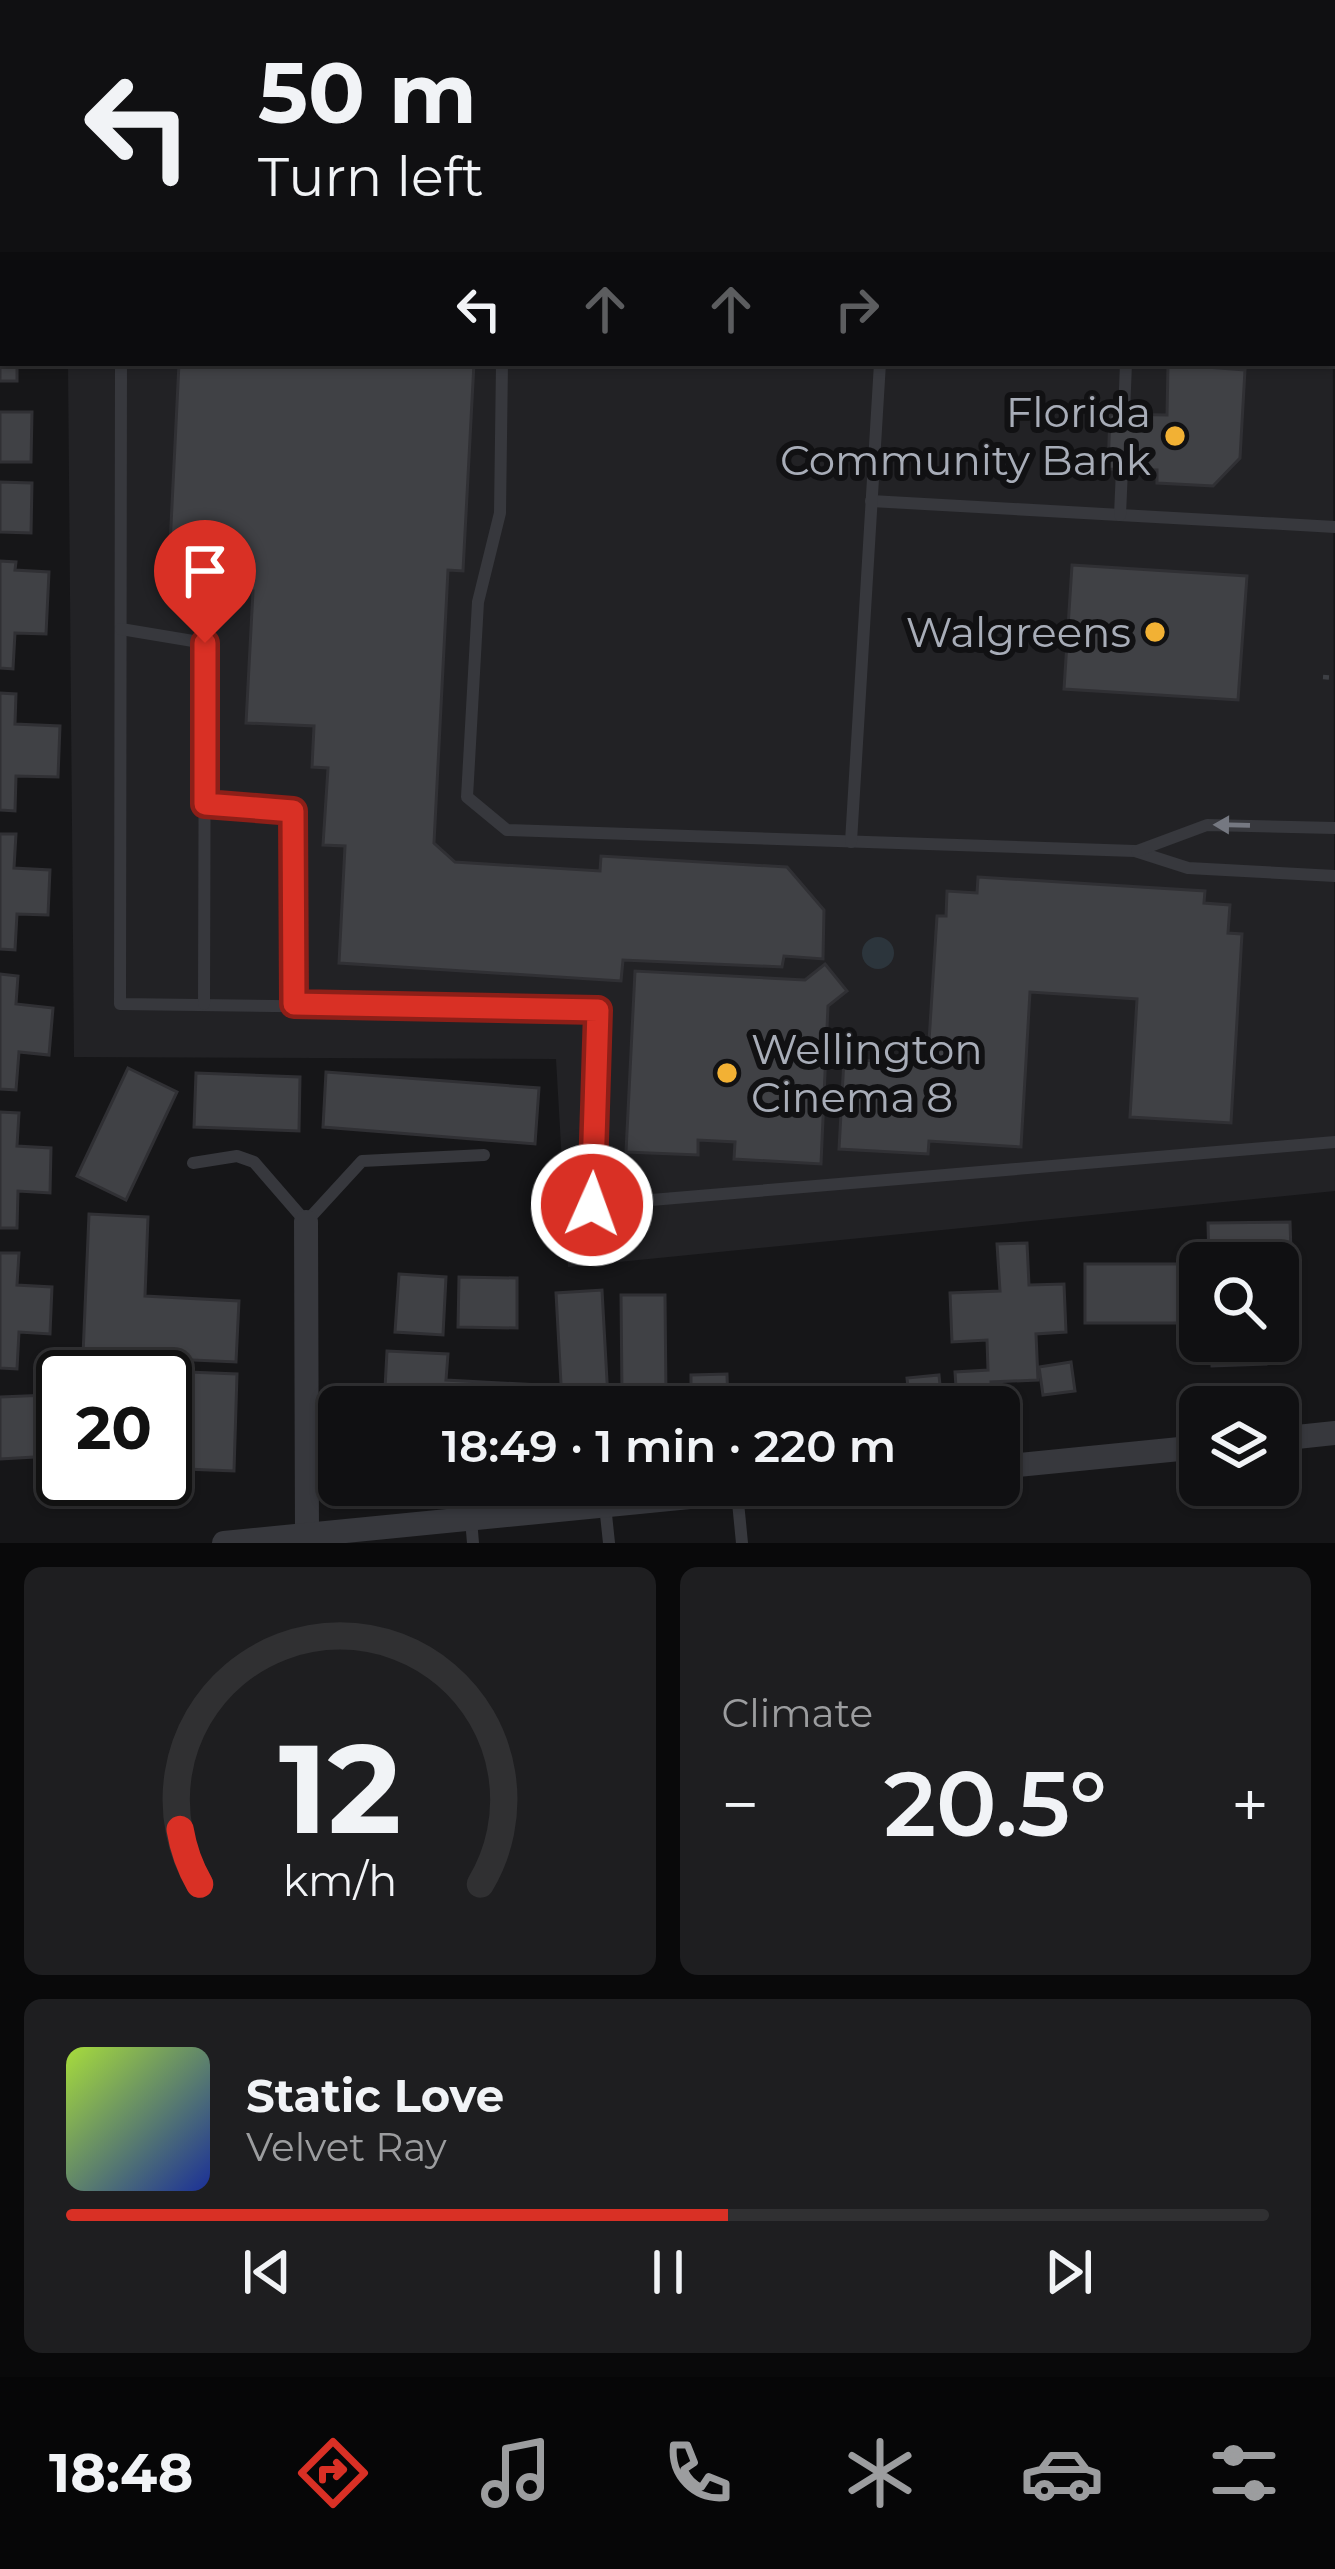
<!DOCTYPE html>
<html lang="en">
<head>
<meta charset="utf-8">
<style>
	body { margin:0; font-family:Montserrat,sans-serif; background:#1e1e20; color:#f1f3f6; height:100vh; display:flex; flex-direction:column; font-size:45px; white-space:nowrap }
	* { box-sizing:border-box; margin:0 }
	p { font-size:39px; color:#9c9d9f }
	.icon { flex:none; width:66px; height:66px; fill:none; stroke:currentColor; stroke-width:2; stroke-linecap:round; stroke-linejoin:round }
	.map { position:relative; height:1543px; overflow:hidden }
	.details { display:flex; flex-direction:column; gap:24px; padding:24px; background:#09090a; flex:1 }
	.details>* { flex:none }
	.banner { position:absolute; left:0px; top:0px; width:1335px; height:366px; box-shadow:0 3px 9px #0004,0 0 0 3px #303032; background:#101012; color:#f1f3f6; overflow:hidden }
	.buttons { position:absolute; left:1179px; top:1242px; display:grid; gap:24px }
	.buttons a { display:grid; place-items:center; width:120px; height:120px; border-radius:18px; background:#101012; box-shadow:0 3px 9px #0004,0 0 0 3px #303032; font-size:60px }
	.speed { position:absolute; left:36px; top:1350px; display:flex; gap:24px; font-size:60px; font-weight:700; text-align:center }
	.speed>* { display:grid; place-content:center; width:156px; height:156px; border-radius:50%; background:#101012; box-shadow:0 3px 9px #0004,0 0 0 3px #303032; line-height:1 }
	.speed .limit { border:6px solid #111; border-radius:18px; background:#fff; color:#111 }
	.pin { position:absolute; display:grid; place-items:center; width:102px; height:102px; color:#fff; margin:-123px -51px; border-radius:50% 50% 50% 0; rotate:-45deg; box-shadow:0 0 12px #0007 }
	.pin .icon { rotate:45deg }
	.me { position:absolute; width:132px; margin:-66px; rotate:2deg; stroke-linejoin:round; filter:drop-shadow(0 0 9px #0008) }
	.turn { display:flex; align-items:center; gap:42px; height:252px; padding:0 60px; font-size:54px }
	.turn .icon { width:156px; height:156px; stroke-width:2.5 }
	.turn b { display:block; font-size:84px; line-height:102px }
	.lanes { display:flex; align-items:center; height:114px; padding:0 60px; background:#0003; justify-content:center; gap:60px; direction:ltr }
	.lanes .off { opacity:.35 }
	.big { font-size:90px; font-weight:600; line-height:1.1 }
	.details .widget { flex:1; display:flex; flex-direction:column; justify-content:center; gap:18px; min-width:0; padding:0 42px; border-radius:18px; background:#1e1e20 }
	.details .dial { align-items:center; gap:0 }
	.dial svg { height:312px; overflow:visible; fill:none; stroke:#303032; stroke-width:7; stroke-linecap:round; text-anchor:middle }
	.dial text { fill:#f1f3f6; stroke:none }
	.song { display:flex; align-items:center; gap:36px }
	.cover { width:144px; height:144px; border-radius:18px; background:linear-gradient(135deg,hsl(80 70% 55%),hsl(230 70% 35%)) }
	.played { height:12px; border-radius:6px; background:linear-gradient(90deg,#d93025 55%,#303032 55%) }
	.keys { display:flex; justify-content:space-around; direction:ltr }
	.heat { display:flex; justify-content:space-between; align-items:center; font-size:66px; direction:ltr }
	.details .tiles { flex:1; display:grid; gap:24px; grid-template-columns:1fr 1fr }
	.widget:last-child { grid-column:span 2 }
	.trip { position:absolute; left:318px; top:1386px; width:702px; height:120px; border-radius:18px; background:#101012; box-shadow:0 3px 9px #0004,0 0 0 3px #303032; font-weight:600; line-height:120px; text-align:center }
	.menu { display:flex; height:192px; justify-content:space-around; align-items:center; background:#060607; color:#9c9d9f }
	.menu .icon { width:84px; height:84px }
	.menu .current { color:#d93025 }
	.menu b { font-size:54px; color:#f1f3f6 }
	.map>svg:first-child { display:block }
	.built { fill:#222225 }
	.water { fill:#2c353c }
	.building { fill:#404145; stroke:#303034; stroke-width:3 }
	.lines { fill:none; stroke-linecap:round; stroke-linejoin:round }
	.path { stroke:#3d3f44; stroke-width:4.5; stroke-dasharray:6 9; stroke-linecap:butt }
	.service { stroke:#37383d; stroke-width:12 }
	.minor { stroke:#37383d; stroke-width:24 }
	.oneway { fill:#757881 }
	.route-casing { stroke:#8d1f18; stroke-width:30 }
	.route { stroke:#d93025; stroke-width:21 }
	.poi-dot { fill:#f2b134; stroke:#111113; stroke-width:4.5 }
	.labels { text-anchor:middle; stroke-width:12; stroke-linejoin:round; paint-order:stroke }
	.poi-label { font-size:42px; fill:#a8adb8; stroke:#111113; text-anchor:end }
</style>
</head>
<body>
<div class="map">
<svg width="1335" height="1543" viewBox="0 0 1335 1543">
	<rect width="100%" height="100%" fill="#161618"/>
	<g class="built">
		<polygon points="65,0 603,0 663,3 65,3"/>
		<polygon points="1332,36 1335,1191 568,1267 556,1059 74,1057 68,363 1332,363"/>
	</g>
	<circle class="water" cx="878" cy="953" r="16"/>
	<g class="building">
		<polygon points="0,256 3,363 17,363 17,381 0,381"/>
		<polygon points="179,363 474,363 463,571 448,570 434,843 455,862 600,871 601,856 787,867 824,910 823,959 784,956 782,967 623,960 621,981 339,963 345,846 323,845 328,768 312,767 314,726 246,723 253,591 168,586"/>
		<polygon points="1168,364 1245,370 1240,458 1213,486 1157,483 1157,470 1108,469 1110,414 1167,415"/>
		<polygon points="0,412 32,412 31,462 0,462"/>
		<polygon points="0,482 32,483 31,533 0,532"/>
		<polygon points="0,561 16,562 15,570 49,572 46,634 15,633 13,669 0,668"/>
		<polygon points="1072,565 1247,576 1238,700 1064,689"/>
		<polygon points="0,693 16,694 15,724 60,726 58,777 16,776 15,811 0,810"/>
		<polygon points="0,834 16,834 14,868 50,870 48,915 17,914 15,950 0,949"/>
		<polygon points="978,877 1205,891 1204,903 1230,905 1228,933 1242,934 1231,1123 1130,1117 1137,999 1030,992 1021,1147 929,1141 928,1154 839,1149 844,1059 906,1063 929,1041 937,916 946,916 947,891 977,893"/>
		<polygon points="825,964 847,991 828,1006 821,1164 734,1159 735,1142 698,1140 698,1155 626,1152 635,971 805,980"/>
		<polygon points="0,974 18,976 16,1004 53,1008 49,1055 19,1052 16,1090 0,1089"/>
		<polygon points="128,1068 177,1092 126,1200 77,1176"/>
		<polygon points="326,1072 539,1088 535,1144 323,1127"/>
		<polygon points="196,1073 300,1077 299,1131 194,1127"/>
		<polygon points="0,1112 19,1113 17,1146 51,1148 50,1193 18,1191 17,1228 0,1228"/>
		<polygon points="89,1214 148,1217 145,1296 239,1301 236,1362 83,1355"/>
		<polygon points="1290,1222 1292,1279 1278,1279 1278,1263 1209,1263 1208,1223"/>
		<polygon points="1027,1243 1029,1285 1064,1284 1066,1332 1036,1334 1038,1380 991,1382 992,1401 957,1402 955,1372 988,1370 987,1340 952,1342 950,1293 1000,1291 997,1244"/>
		<polygon points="0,1253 19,1253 17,1285 52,1287 50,1334 19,1332 17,1369 0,1368"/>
		<rect x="1085" y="1264" width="105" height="59"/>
		<polygon points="399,1274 446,1277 443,1335 395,1332"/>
		<polygon points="459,1277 517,1278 517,1328 458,1327"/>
		<polygon points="602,1290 608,1399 562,1402 556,1293"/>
		<polygon points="621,1295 665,1295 666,1396 622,1395"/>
		<polygon points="1278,1304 1290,1304 1292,1345 1266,1346 1266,1364 1212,1366 1211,1341 1278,1341"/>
		<polygon points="387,1351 448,1354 446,1380 539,1385 538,1407 384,1407"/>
		<polygon points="1071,1362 1075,1391 1043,1395 1039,1367"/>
		<polygon points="188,1372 237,1374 234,1471 185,1469"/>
		<polygon points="727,1374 728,1407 691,1407 691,1375"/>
		<polygon points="939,1375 942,1405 910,1407 907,1378"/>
		<polygon points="48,1395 52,1456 0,1459 0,1397"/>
		<polygon points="165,1431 179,1431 178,1481 82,1480 165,1479"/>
	</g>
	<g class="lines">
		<g class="path">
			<polyline points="947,0 947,3"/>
			<polyline points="1323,677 1335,678"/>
		</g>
		<g class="service">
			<polyline points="121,3 121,0"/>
			<polyline points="486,3 486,0"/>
			<polyline points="533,3 533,0"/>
			<polyline points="902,3 902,0"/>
			<polyline points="1201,3 1201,0"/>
			<polyline points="1332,73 1335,74"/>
			<polyline points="1332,253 1335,252"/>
			<polyline points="121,363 120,1004 598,1010 592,1205 1335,1142"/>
			<polyline points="502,363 500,513 478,602 467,797 507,830 1135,851 1188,868 1335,876"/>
			<polyline points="1124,414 1126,363"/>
			<polyline points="871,501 1335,527"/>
			<polyline points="1120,515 1122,469"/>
			<polyline points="121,629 205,643 204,1004"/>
			<polyline points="205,804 293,811 294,1004"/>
			<polyline points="851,842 880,363"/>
			<polyline points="1137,851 1207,825 1335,828"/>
			<polyline points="193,1163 237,1156 254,1162 306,1222 362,1161 484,1155"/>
			<polyline points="737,1492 742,1543"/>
			<polyline points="605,1505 609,1543"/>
			<polyline points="471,1519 473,1543"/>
		</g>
		<g class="minor">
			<polyline points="306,1222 307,1535"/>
			<polyline points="1278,1439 1335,1433"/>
			<polyline points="999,1467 1200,1447"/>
			<polyline points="224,1543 812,1485"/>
		</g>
	</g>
	<defs><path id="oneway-solid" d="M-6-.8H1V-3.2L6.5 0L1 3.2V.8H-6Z" transform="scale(3)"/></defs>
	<use class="oneway" href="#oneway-solid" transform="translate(1232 825) rotate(-179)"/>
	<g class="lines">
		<defs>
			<polyline id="route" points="205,643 205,804 293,811 294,1004 598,1010 592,1205"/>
		</defs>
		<use href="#route" class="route-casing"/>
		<use href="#route" class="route"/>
	</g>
	<g class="poi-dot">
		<circle cx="1175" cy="436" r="12"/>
		<circle cx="1155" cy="632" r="12"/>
		<circle cx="727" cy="1073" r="12"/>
	</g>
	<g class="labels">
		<g class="poi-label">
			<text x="1151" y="427">Florida<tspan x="1151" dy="48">Community Bank</tspan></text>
			<text x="1131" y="647">Walgreens</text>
			<text x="751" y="1064" text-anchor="start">Wellington<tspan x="751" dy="48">Cinema 8</tspan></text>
		</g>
	</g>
</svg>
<div class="buttons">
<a><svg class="icon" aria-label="search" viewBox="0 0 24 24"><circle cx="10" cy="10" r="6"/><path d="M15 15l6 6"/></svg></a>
<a><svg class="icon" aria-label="layers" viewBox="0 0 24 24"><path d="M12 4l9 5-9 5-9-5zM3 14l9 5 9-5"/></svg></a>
</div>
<div class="speed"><div class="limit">20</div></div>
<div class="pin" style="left:205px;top:643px;background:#d93025"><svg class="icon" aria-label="arrive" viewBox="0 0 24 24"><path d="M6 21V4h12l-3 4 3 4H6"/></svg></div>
<svg class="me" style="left:592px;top:1205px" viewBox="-20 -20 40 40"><circle r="17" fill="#d93025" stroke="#fff" stroke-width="3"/><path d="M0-11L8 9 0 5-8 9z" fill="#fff"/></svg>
<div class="trip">18:49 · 1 min · 220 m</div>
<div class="banner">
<div class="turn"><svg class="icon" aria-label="left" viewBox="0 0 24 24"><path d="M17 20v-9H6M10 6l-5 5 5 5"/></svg><div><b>50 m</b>Turn left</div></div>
<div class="lanes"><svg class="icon" aria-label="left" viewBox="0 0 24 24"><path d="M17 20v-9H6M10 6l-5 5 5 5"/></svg><svg class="icon off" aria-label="ahead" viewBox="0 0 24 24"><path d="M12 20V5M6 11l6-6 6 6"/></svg><svg class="icon off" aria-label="ahead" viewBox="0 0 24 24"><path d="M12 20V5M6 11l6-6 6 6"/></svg><svg class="icon off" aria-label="right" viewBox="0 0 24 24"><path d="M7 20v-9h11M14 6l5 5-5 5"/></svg></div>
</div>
</div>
<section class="details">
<div class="tiles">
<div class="widget dial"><svg viewBox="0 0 100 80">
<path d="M14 69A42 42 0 1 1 86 69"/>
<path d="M14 69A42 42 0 0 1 9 55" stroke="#d93025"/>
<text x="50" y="56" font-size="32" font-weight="700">12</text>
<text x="50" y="72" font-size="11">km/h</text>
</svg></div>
<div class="widget"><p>Climate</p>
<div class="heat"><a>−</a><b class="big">20.5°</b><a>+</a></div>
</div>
<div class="widget">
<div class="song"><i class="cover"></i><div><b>Static Love</b><p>Velvet Ray</p></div></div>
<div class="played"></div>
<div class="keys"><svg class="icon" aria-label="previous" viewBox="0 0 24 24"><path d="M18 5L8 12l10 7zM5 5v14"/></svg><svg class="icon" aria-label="pause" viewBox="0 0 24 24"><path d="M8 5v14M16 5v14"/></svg><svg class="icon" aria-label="next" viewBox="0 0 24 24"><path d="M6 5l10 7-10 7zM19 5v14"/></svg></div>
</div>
</div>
</section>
<nav class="menu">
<b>18:48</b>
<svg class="icon current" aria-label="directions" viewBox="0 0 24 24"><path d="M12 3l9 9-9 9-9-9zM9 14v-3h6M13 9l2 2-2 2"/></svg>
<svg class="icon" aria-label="music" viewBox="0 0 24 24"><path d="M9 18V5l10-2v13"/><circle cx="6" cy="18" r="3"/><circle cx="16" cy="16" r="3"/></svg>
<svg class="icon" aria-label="phone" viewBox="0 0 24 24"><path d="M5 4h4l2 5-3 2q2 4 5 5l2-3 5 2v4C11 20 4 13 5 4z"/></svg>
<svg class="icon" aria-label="climate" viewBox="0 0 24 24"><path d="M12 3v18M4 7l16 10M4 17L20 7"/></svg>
<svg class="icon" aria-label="car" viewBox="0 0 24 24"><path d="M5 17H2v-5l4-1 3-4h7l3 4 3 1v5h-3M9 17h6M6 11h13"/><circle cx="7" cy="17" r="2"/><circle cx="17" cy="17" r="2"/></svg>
<svg class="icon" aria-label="filters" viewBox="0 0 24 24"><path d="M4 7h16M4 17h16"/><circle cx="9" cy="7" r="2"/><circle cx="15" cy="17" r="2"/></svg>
</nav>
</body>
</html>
